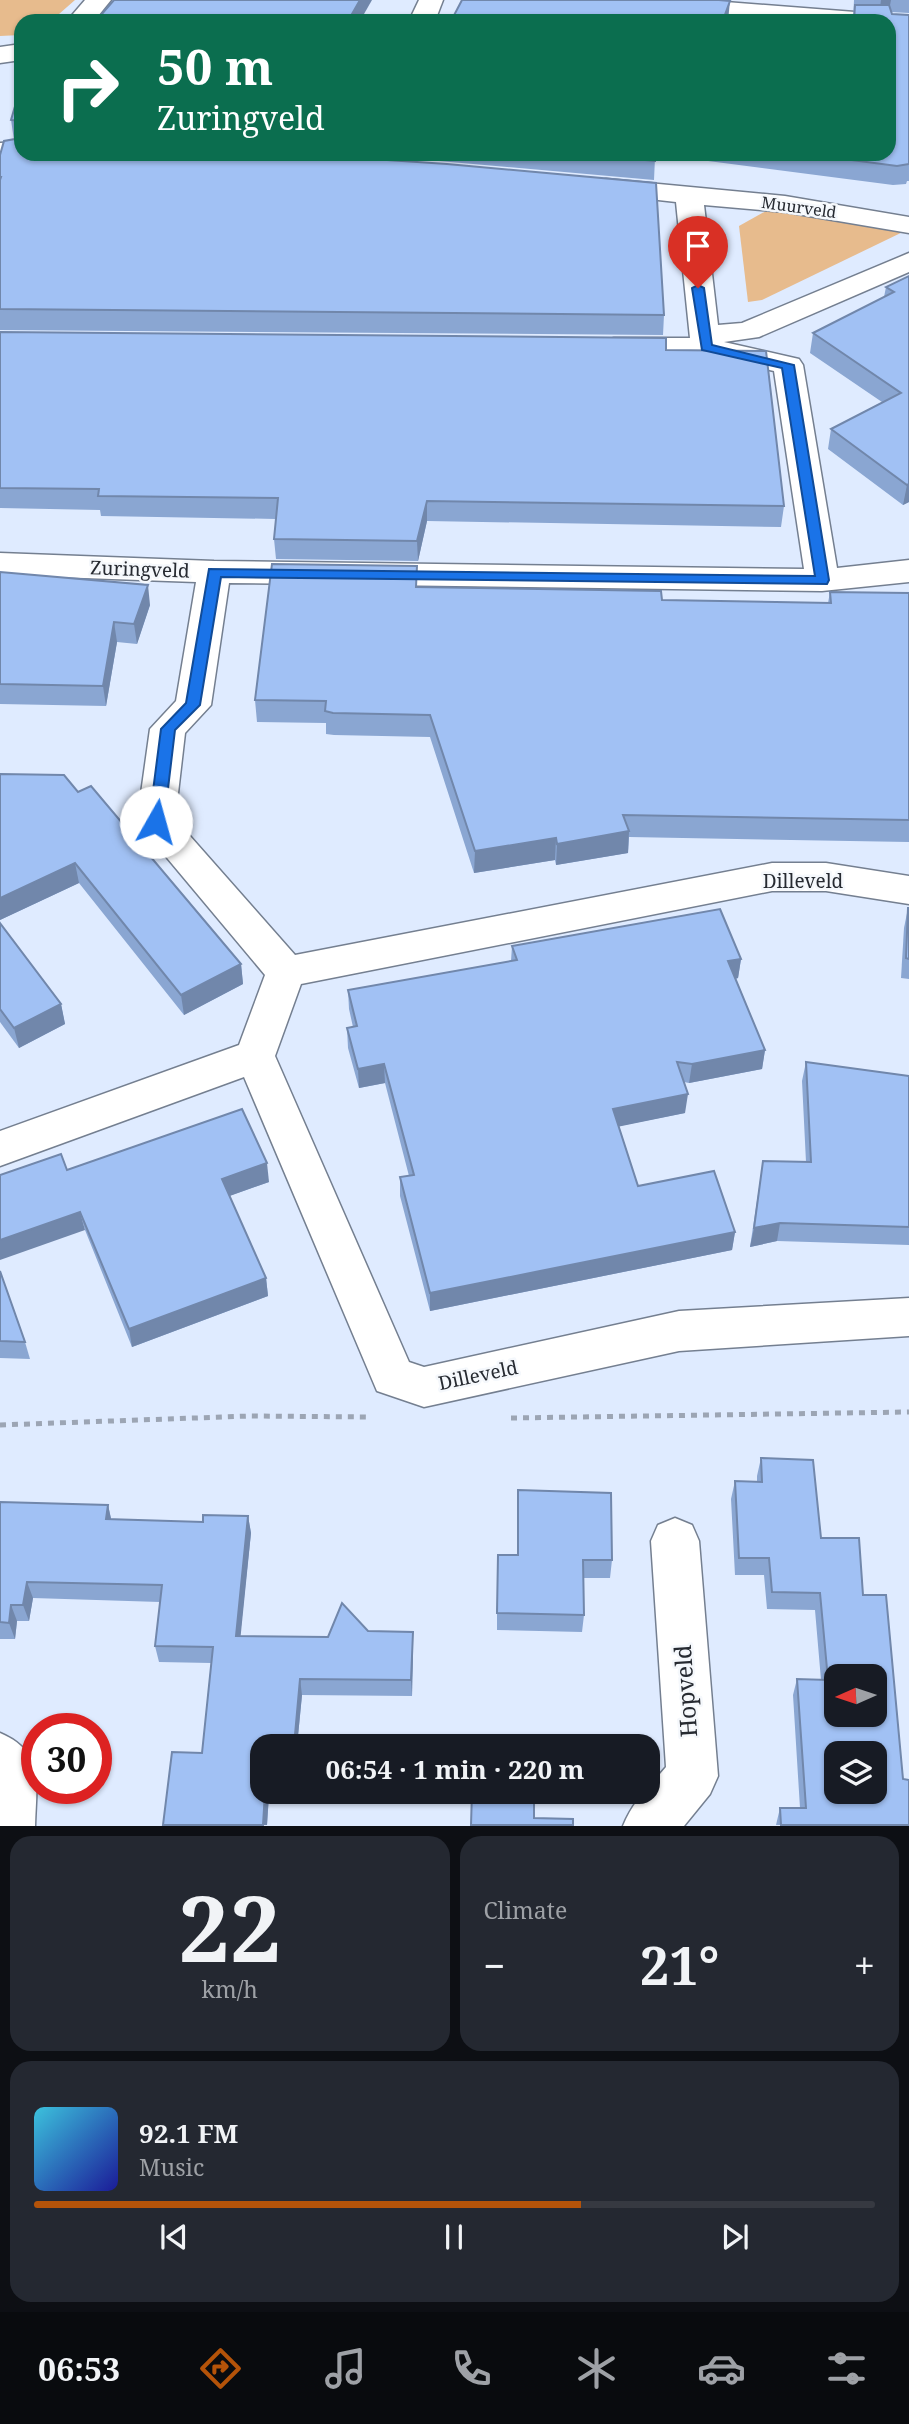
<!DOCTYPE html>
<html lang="en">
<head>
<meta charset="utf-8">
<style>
	body { margin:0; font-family:"Noto Serif",serif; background:#242831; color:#f1f3f6; height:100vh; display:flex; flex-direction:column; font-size:26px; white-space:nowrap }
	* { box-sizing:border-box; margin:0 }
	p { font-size:23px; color:#9ea1a6 }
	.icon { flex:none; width:38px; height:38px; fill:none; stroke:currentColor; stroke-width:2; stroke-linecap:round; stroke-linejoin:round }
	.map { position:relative; height:1826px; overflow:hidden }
	.panel { display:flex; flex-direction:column; gap:10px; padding:10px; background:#0d0f14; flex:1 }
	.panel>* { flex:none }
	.guide { position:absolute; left:14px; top:14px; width:882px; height:147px; border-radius:21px; box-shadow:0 2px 5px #0004; background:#0b6e4f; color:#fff; overflow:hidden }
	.needle { width:46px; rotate:267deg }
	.buttons { position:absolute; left:824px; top:1664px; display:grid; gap:14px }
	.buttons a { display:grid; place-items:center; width:63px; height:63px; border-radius:14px; background:#171b24; box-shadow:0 2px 5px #0004; font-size:35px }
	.speed { position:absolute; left:21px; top:1713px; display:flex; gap:14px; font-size:35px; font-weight:700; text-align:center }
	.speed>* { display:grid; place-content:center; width:91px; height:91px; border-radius:50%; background:#171b24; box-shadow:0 2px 5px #0004; line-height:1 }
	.speed .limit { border:10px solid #d22; background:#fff; color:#111 }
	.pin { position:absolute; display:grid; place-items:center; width:60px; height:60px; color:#fff; margin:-72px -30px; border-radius:50% 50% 50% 0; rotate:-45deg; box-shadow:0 0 7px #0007 }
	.pin .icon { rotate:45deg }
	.me { position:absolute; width:77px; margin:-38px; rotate:7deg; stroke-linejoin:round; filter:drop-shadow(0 0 5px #0008) }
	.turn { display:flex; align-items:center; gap:24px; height:147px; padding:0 28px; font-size:32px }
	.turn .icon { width:91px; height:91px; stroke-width:2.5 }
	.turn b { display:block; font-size:49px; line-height:60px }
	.big { font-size:52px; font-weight:700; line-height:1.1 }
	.panel .widget { flex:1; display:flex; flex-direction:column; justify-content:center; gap:10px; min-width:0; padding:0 24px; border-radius:21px; background:#242831 }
	.panel .dial { align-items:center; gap:0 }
	.dial b { font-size:91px; line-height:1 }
	.song { display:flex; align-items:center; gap:21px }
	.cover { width:84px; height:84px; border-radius:10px; background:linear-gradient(135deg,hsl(190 70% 55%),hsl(240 70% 35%)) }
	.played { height:7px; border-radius:4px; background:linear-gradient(90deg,#b45309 65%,#363941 65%) }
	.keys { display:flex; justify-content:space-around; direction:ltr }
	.heat { display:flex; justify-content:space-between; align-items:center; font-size:38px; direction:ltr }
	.panel .tiles { flex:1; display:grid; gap:10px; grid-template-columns:1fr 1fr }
	.widget:last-child { grid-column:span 2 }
	.trip { position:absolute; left:250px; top:1734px; width:410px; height:70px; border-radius:21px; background:#171b24; box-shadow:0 2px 5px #0004; font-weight:700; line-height:70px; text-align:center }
	.menu { display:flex; height:112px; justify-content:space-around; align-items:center; background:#090b0e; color:#9ea1a6 }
	.menu .icon { width:49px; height:49px }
	.menu .on { color:#b45309 }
	.menu b { font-size:32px; color:#f1f3f6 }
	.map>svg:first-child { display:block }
	.green { fill:#e7bb8d }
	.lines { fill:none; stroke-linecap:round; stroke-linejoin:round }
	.minor-casing { stroke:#747f90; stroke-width:3 }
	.path { stroke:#9ca5b4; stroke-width:5; stroke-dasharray:6 6; stroke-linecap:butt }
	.minor { fill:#fff; fill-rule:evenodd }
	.wall { fill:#8aa6d2 }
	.shaded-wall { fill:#7187ab }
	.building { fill:#a1c1f4; stroke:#7187ab; stroke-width:2; fill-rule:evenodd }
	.route { fill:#1a73e8; stroke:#114b97; stroke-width:2 }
	.labels { text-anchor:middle; stroke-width:5; stroke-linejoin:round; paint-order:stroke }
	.far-street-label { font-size:16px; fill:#262a31; stroke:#f5f8fc }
	.street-label { font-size:19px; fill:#262a31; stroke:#f5f8fc }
	.near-street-label { font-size:23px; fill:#262a31; stroke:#f5f8fc }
</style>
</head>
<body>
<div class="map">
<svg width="909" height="1826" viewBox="0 0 909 1826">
	<rect width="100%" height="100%" fill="#dfebff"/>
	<g class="green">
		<polygon points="0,0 75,0 51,21 21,21 21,35 0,36"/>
		<polygon points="775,206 909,229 762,300 748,302 739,226"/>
	</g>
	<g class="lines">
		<defs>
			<g id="minor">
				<polygon points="85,0 111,0 94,21 67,21"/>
				<polygon points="419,0 443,0 435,21 409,21"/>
				<polygon points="595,0 700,0 868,13 877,16 881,21 775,21 607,7 598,5"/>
				<polygon points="21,44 21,60 0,63 0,47"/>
				<polygon points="21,142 21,154 31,156 0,159 0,143"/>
				<polygon points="606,179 785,196 909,217 909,233 785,212 704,205 718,325 742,323 909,253 909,272 759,337 724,342 799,359 803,365 837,568 909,560 909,582 822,591 229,583 211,705 185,733 175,819 295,955 772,863 826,863 909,876 909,904 826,891 772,891 301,984 275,1056 409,1362 424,1367 679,1311 909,1298 909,1336 679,1351 424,1407 377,1391 244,1077 0,1166 0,1131 239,1045 265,975 137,822 150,729 176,701 196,582 0,575 0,553 214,561 804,569 774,371 706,356 614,356 603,353 599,347 603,341 614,338 690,338 676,202 596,193 592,187 596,181"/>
				<path d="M675,1518L692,1525L699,1541L718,1776L710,1794L684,1826H623C633,1801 649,1787 666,1767L651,1541L658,1525Z"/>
				<path d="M0,1733C45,1752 36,1784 35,1826H0Z"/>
			</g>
		</defs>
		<use href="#minor" class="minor-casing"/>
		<g class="path">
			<polyline points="511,1418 909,1412"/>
			<polyline points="0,1425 250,1416 369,1417"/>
		</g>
		<use href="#minor" class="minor"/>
	</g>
	<g class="wall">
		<polygon points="854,0 909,0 909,13 891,12 892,14 909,15 909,181 907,181 906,184 893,185 662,155 662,158 655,158 654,180 439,161 326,156 664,315 663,335 0,330 0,155 14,140 11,120 21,86 21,154 889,154 889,21 853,21"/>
		<polygon points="909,276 909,502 903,505 828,449 831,429 882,402 810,353 813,333 884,297 886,287"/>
		<polygon points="0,332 666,350 784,506 781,527 427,521 418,561 276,559 274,539 276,519 101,516 100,510 0,508"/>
		<polygon points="417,566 417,587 662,600 828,603 830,592 909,593 909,842 629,837 628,853 556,865 555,860 474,873 430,737 334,735 326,734 326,723 257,722 255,700"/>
		<polygon points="0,572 150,605 137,644 117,642 106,706 0,704"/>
		<polygon points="0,774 78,792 241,964 243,984 184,1015 79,883 0,920"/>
		<polygon points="908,908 909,908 909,979 901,978 904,928"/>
		<polygon points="0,923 61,1004 65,1024 19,1048 0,1022"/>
		<polygon points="512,946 741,959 738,978 736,979 765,1050 762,1069 689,1083 684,1082 685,1113 619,1126 638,1186 735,1232 732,1250 430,1311 400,1196 400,1177 409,1176 385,1083 359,1088 348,1048 347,1028 353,1027 349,1009 348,990 511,961"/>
		<polygon points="806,1062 909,1076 909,1245 777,1241 750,1247 763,1161 806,1162 802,1081"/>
		<polygon points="67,1170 269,1182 229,1196 266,1278 268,1296 132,1347 85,1230"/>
		<polygon points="0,1271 25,1342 30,1359 0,1358"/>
		<polygon points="761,1458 863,1595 903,1779 909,1825 776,1825 780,1808 800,1808 793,1695 797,1679 821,1680 815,1610 767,1609 764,1575 735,1575 731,1499 735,1481 757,1482 757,1476"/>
		<polygon points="518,1490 612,1560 610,1578 583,1578 584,1615 582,1632 497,1630 497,1572 517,1555"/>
		<polygon points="0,1502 108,1505 111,1519 203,1522 203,1515 248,1516 251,1533 240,1636 328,1637 342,1603 368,1631 413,1632 412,1696 302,1695 297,1746 262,1746 262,1792 294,1792 293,1795 269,1794 267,1825 163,1825 172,1752 202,1753 211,1663 159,1662 155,1646 160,1602 33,1598 29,1621 17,1621 15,1639 0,1639"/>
	</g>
	<g class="shaded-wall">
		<polygon points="360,0 372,0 360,21 348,21"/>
		<polygon points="881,0 891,0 889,11 879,16"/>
		<polygon points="730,1 728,21 723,21"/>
		<polygon points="909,484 909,502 903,505 907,485"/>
		<polygon points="427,501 427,521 418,561 417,541"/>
		<polygon points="148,585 150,605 137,644 134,624"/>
		<polygon points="114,622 117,642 106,706 103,686"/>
		<polygon points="629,831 628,853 556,865 557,844"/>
		<polygon points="556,838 555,860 474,873 475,851"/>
		<polygon points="75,863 79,883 0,920 0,898"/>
		<polygon points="741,959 738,978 725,980 728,961"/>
		<polygon points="241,964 243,984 184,1015 181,995"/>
		<polygon points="61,1004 65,1024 19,1048 14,1028"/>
		<polygon points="765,1050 762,1069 689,1083 692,1064"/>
		<polygon points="384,1064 385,1083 359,1088 358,1069"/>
		<polygon points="688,1094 685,1113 612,1128 613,1109"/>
		<polygon points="267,1163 269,1182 224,1198 222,1179"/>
		<polygon points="80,1212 85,1230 0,1260 0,1240"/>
		<polygon points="780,1223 777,1241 750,1247 754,1228"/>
		<polygon points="735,1232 732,1250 430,1311 430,1293"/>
		<polygon points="266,1278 268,1296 132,1347 129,1329"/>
		<polygon points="108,1505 112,1523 106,1519"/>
		<polygon points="248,1516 251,1533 239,1652 236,1636"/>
		<polygon points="27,1582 33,1598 29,1621 23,1605"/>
		<polygon points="11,1605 17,1621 15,1639 9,1623"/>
		<polygon points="413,1632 413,1649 412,1696 411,1680"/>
		<polygon points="300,1679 302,1695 297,1746 294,1746"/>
		<polygon points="265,1792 269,1792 269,1794 267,1825 263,1825"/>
	</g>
	<g class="building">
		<polygon points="114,0 360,0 348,21 92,21 101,15"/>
		<polygon points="462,0 719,0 730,1 723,20 736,21 451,21"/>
		<polygon points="855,5 889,5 892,14 909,15 909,164 897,166 806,154 889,154 889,21 854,21"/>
		<polygon points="21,86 21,133 20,121 11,120"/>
		<polygon points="21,138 21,154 297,154 447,164 656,183 664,315 0,309 0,180 1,177 0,177 0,155 4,141"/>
		<polygon points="579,154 655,154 655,161"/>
		<polygon points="909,276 909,484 907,485 831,429 901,393 813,333 894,292 886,287"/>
		<polygon points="0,332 666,338 666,350 766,351 784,506 427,501 417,541 274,539 278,498 98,496 99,489 0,488"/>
		<polygon points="272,564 417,566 416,587 661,591 662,600 831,603 830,592 909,593 909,820 623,815 629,831 557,844 556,838 475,851 430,715 333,713 325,711 326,701 255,700"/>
		<polygon points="0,572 148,585 134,624 114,622 103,686 0,684"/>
		<polygon points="0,774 64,775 78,792 91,786 241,964 181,995 75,863 0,898"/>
		<polygon points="908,908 909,908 909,959 906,958"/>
		<polygon points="720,909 741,959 728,961 765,1050 692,1064 677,1062 688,1094 613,1109 638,1186 714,1171 735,1232 430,1293 400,1177 414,1175 384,1064 358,1069 347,1028 357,1026 348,990 517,960 512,946"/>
		<polygon points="0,923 61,1004 14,1028 0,1009"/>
		<polygon points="806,1062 909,1076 909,1227 780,1223 754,1228 763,1161 811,1162"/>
		<polygon points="242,1109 267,1163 222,1179 266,1278 129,1329 80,1212 0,1240 0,1175 61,1154 67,1170"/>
		<polygon points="0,1271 25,1342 0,1341"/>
		<path d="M761,1458L813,1460L821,1538H859L863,1595H886L903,1779L909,1780V1825H781L780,1808H806L797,1679L828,1680L820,1593L772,1592L769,1558H739L735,1481L762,1482ZM836,1676H875V1715H836ZM836,1754H875V1792H836Z"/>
		<polygon points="518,1490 611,1493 612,1560 583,1560 584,1615 497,1613 498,1555 518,1555"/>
		<polygon points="0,1502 108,1505 106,1519 203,1522 203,1515 248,1516 236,1636 328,1637 342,1603 368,1631 413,1632 411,1680 300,1679 294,1746 262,1746 262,1792 265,1792 263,1825 163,1825 172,1752 202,1753 213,1647 155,1646 162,1585 27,1582 23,1605 11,1605 9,1623 0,1622"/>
		<polygon points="472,1792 534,1792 534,1818 573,1819 573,1825 471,1825"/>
	</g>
	<polygon class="route" points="698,285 704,288 712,345 794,365 829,580 827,584 221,577 200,705 175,730 164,822 162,826 151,826 149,822 161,729 186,703 209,569 815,576 782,368 702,350 692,288"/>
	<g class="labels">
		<g class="far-street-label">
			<text transform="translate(799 207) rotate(8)" y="6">Muurveld</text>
		</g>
		<g class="street-label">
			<text transform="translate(140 569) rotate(2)" y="7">Zuringveld</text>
			<text x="803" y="888">Dilleveld</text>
			<text transform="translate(478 1375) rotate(-12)" y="7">Dilleveld</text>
		</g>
		<g class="near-street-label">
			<text transform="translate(686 1691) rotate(-94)" y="8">Hopveld</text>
		</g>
	</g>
</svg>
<div class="buttons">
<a><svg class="needle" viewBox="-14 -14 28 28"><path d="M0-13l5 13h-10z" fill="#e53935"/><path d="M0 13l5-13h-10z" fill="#9ea1a6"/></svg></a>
<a><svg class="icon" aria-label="layers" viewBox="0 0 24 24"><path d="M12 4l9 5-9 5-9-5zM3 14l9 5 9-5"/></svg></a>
</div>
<div class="speed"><div class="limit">30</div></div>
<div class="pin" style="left:698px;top:288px;background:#d93025"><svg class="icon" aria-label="arrive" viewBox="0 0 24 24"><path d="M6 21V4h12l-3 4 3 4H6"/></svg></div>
<svg class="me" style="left:156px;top:822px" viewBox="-20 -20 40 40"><circle r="19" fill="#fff"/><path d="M0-13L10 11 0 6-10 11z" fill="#1a73e8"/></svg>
<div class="trip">06:54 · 1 min · 220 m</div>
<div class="guide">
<div class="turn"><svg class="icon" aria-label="right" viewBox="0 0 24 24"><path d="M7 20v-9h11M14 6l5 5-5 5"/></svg><div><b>50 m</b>Zuringveld</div></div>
</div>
</div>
<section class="panel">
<div class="tiles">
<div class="widget dial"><b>22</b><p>km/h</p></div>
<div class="widget"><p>Climate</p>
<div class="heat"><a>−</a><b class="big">21°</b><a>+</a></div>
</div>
<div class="widget">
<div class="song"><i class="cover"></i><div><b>92.1 FM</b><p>Music</p></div></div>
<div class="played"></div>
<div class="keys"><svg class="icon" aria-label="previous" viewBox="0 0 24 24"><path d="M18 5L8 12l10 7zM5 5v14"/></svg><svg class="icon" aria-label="pause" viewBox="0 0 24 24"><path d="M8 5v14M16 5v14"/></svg><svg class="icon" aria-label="next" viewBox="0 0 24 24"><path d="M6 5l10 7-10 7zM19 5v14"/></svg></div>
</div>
</div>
</section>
<nav class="menu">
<b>06:53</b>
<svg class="icon on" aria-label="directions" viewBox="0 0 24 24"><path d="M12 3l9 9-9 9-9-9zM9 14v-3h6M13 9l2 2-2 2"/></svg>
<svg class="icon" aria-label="music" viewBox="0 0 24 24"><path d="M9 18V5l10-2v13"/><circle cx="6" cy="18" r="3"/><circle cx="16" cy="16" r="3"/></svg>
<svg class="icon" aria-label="phone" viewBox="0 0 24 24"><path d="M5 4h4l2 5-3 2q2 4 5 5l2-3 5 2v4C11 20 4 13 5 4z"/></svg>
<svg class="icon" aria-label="climate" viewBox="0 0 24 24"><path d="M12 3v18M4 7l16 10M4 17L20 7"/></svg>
<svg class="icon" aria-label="car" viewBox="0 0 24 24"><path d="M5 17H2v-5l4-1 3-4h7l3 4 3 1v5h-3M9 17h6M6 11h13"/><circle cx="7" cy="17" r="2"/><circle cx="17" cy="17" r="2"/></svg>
<svg class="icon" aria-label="filters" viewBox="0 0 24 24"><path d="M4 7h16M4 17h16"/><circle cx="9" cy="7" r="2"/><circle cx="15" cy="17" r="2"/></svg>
</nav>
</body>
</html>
